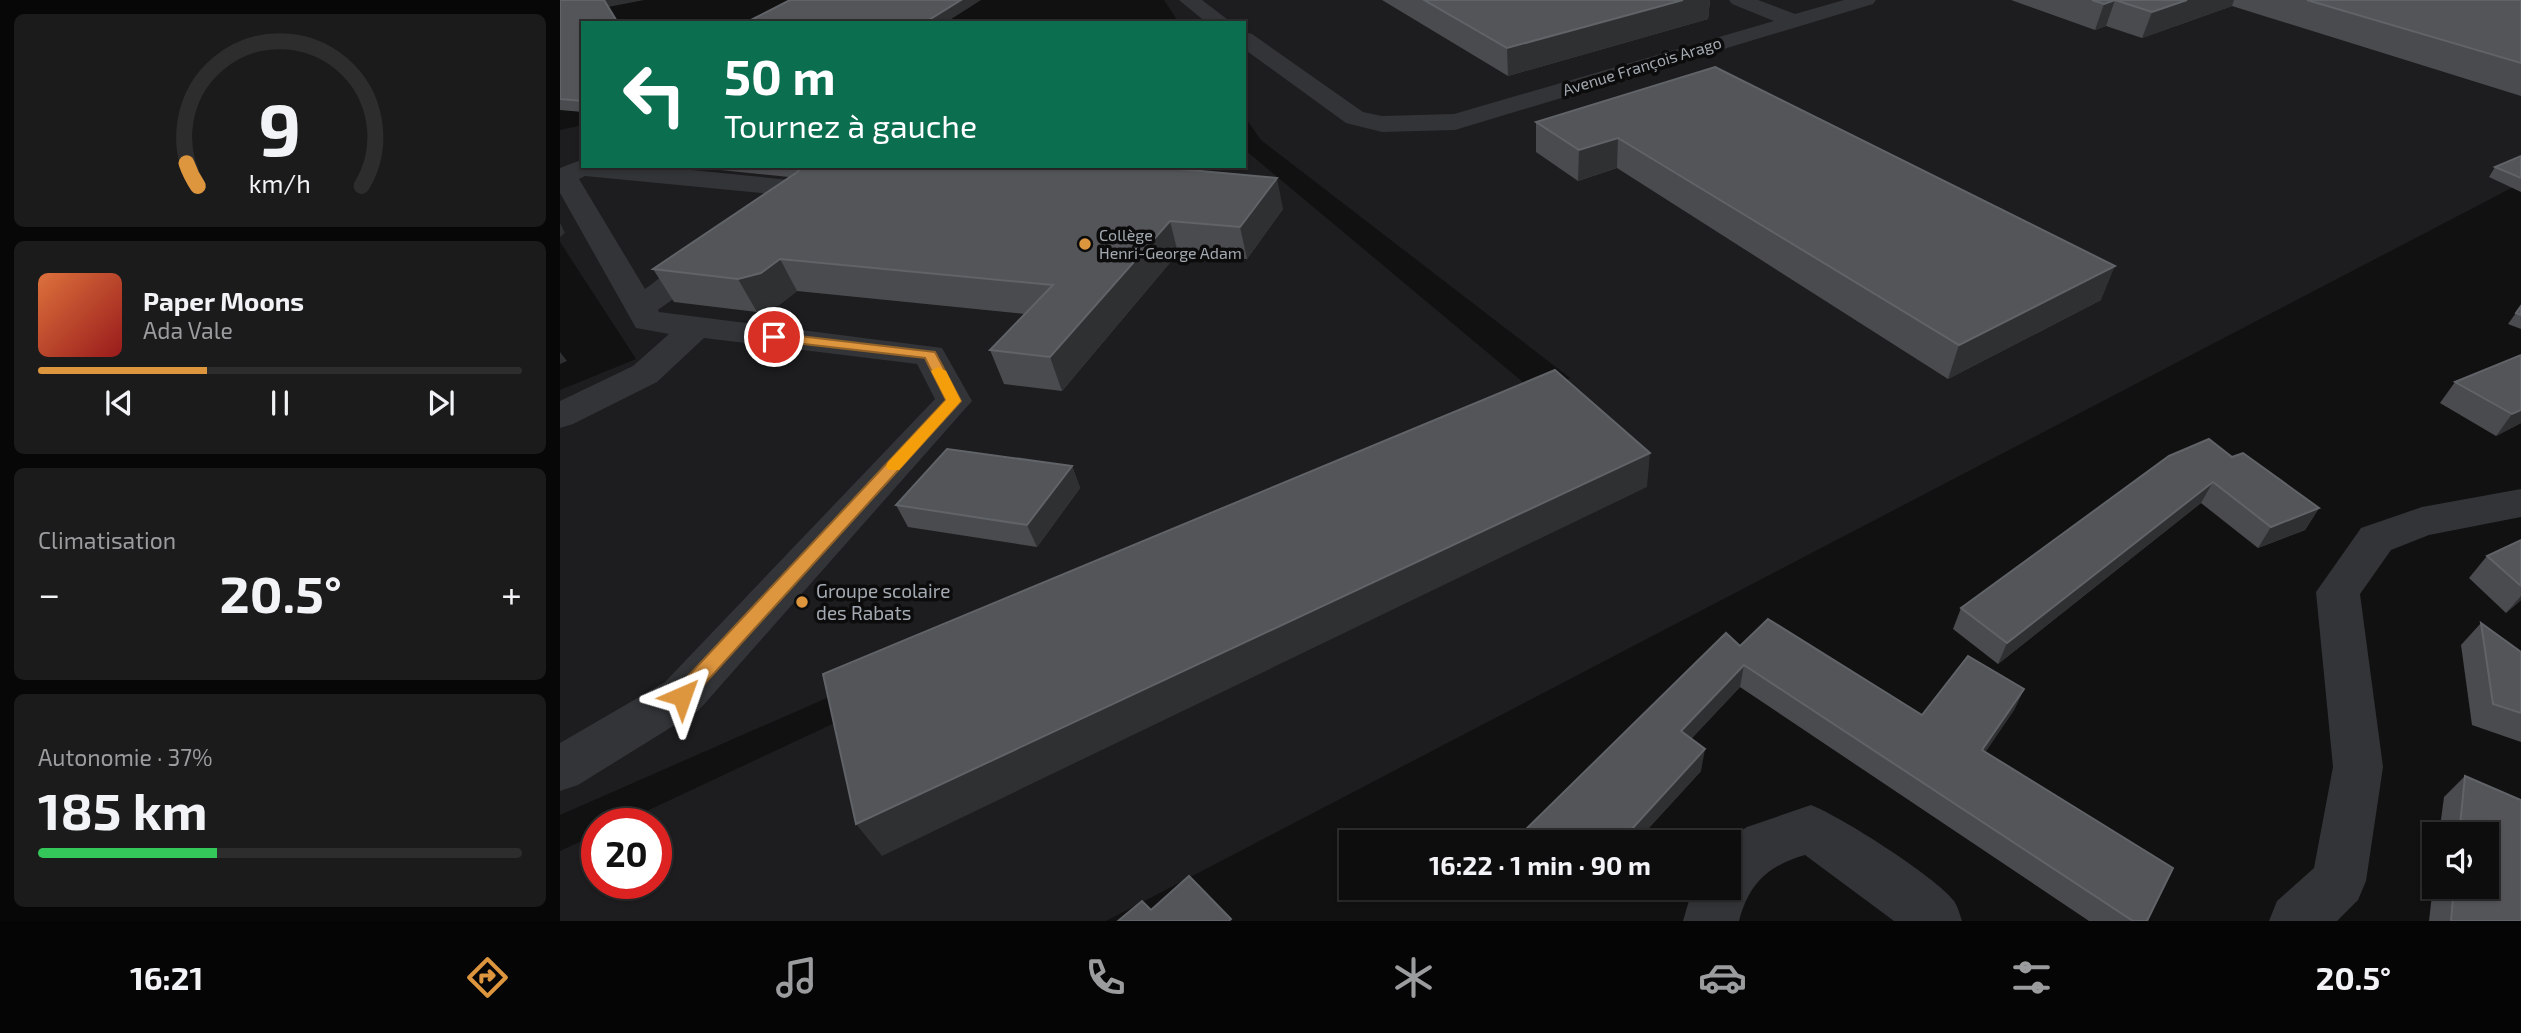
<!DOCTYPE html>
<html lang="fr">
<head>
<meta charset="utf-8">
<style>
	body { margin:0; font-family:"Exo 2",sans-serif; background:#1b1b1c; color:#f1f3f6; height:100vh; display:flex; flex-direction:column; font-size:26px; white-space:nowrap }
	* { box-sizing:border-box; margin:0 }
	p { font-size:23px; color:#9a9c9e }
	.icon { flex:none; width:38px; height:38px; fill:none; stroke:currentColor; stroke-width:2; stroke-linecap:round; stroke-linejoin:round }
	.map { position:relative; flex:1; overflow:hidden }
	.details { display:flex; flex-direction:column; gap:14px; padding:14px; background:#070708; width:560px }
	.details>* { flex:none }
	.hud { position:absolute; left:21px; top:21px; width:665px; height:147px; border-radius:0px; box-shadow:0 2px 5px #0004,0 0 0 2px #2d2d2e; background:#0b6e4f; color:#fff; overflow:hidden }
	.buttons { position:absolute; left:1862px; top:822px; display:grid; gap:14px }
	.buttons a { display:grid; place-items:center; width:77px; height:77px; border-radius:0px; background:#0d0d0e; box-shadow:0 2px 5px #0004,0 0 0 2px #2d2d2e; font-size:35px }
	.speed { position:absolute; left:21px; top:808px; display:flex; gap:14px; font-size:35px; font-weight:700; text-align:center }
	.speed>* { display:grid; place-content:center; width:91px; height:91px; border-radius:50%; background:#0d0d0e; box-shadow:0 2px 5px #0004,0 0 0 2px #2d2d2e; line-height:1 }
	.speed .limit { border:10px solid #d22; background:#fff; color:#111 }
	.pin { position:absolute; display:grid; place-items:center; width:60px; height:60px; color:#fff; margin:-30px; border:4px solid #fff; border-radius:50%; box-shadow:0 2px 7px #0007 }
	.me { position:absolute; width:77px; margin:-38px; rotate:43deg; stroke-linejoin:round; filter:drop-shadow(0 0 5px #0008) }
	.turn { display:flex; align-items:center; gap:24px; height:147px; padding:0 28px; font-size:32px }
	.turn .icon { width:91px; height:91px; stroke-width:2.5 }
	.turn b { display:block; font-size:49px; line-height:60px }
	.big { font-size:52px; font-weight:700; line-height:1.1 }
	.details .tile { flex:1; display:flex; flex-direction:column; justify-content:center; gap:10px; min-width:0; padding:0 24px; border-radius:10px; background:#1b1b1c }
	.details .dial { align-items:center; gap:0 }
	.dial svg { height:182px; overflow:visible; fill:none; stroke:#2d2d2e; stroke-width:7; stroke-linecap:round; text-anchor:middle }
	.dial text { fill:#f1f3f6; stroke:none }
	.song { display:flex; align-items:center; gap:21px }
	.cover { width:84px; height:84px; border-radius:10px; background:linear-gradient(135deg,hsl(20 70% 55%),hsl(0 70% 35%)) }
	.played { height:7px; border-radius:4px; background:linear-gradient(90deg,#dd953e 35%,#2d2d2e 35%) }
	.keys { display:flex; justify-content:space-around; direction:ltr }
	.heat { display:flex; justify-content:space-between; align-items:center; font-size:38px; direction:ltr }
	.charge { height:10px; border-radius:5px; background:linear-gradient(90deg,#34c759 37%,#2d2d2e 0) }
	.trip { position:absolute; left:779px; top:830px; width:402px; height:70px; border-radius:0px; background:#0d0d0e; box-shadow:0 2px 5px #0004,0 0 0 2px #2d2d2e; font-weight:700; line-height:70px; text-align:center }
	.menu { display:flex; height:112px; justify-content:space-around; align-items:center; background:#050506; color:#9a9c9e }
	.menu .icon { width:49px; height:49px }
	.menu .selected { color:#dd953e }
	.menu b { font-size:32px; color:#f1f3f6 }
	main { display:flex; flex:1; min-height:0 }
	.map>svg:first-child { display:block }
	.built { fill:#1d1d1f }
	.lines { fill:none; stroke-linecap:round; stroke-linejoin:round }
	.minor { fill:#323437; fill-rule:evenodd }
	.wall { fill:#4a4b4e }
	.shaded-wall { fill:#2f3032 }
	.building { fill:#535559; stroke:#606367; stroke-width:2 }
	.route { fill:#dd953e; stroke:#906128; stroke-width:2 }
	.slow { fill:#f59e0b }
	.poi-dot { fill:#dd953e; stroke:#0c0c0d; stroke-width:2.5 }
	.labels { text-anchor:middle; stroke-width:7; stroke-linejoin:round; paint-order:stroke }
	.far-street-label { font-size:16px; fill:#a4aab1; stroke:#0c0c0d }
	.far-poi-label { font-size:16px; fill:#a4aab1; stroke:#0c0c0d; text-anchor:start }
	.poi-label { font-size:19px; fill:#a4aab1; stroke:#0c0c0d; text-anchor:start }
</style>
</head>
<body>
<main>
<section class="details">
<div class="tile dial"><svg viewBox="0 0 100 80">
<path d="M14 69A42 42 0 1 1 86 69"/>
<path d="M14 69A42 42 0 0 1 9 59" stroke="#dd953e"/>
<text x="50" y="56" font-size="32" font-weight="700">9</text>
<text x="50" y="72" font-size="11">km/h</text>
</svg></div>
<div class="tile">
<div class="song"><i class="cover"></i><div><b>Paper Moons</b><p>Ada Vale</p></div></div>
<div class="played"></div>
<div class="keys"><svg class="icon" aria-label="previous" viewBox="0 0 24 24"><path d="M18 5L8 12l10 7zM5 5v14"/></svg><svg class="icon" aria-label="pause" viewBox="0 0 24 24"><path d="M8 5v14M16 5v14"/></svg><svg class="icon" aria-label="next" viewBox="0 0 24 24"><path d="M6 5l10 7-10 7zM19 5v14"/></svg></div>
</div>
<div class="tile"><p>Climatisation</p>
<div class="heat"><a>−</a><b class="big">20.5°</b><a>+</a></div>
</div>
<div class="tile"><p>Autonomie · 37%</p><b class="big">185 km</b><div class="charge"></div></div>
</section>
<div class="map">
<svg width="1961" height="921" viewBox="0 0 1961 921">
	<rect width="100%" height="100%" fill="#111112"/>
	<g class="built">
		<polygon points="604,0 1961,0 1961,183 546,921 0,921 0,851 37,834 37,884 96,884 96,824 59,824 1010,378 701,140 684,116 684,23 619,23"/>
		<polygon points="23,125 23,166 684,166 684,149 971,389 0,815 0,390 76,359 0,242 0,130"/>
	</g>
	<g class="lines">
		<g class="minor">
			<polygon points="619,0 642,0 672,23 647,23"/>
			<polygon points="1169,0 1198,0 1235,14 1284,0 1316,0 1313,4 895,130 822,132 786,123 684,49 684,32 692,34 803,112 822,116 894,114 1214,21 1172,4"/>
			<path d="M21,160L23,166H92L250,182L254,195C244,209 228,217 212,213L208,207L222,195L25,176L19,179L85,289C107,274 134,245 161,252L165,258L161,264L98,310L99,312L382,348L412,401L139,710L18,785L0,791V743L105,682L375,399L357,364L144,338L97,382L13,424L0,428V401L73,366L109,334L76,328L0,193V168Z"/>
			<polygon points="1961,489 1961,517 1869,535 1831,550 1800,594 1823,767 1806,881 1798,900 1777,921 1709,921 1717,901 1754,868 1773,767 1756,592 1801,528 1862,507"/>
			<path d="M1251,805C1280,816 1376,877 1394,901C1398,907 1400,915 1402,921H1334L1245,855C1207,866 1189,884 1179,921H1123L1133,887H1169V842H1164L1187,827Z"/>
		</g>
	</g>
	<g class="wall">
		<polygon points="0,0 49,7 23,23 23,112 0,110"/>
		<polygon points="822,0 1150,0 1148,19 948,76"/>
		<polygon points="1451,0 1961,0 1961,96 1672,6 1582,38 1546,26 1535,30"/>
		<polygon points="1155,67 1541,300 1388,379 1057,168 1018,181 976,152 976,122"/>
		<polygon points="1961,156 1961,192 1929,177 1935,167"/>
		<polygon points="121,166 591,166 723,209 687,259 618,253 502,391 444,384 430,350 465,314 237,291 219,305 197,312 114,302 93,269 229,177"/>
		<polygon points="1961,306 1961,329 1948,324"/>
		<polygon points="1961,355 1961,423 1936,436 1880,403 1895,382"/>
		<polygon points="1672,457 1759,508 1745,530 1698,548 1641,503 1438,664 1393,629 1401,608"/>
		<polygon points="512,466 520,488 477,547 348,527 336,505"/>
		<polygon points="1961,540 1961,600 1946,613 1909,578 1927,556"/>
		<polygon points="1921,623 1961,652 1961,742 1912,725 1901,645"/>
		<polygon points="1180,646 1362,715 1464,689 1454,710 1425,752 1587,921 1529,921 1180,687 1131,739 1141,771 1076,842 958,842 958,837"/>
		<polygon points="1905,776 1961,921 1869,921 1874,877 1874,887 1927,887 1927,835 1879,835 1884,797"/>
		<polygon points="995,887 1015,887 1006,897"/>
	</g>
	<g class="shaded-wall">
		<polygon points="44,0 84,0 48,7"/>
		<polygon points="401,0 421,0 385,23 364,23"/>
		<polygon points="1123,0 1150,0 1148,19 948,76 947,48"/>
		<polygon points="1555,0 1546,26 1535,30 1544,4"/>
		<polygon points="1627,0 1674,0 1672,6 1582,38 1592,12"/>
		<polygon points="1058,138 1057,168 1018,181 1019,150"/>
		<polygon points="717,178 723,209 687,259 680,227"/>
		<polygon points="610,221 618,253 502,391 490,357"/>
		<polygon points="0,223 5,233 0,237"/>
		<polygon points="220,259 237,291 219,305 197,312 178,279"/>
		<polygon points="1555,266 1541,300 1388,379 1399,345"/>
		<polygon points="0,352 7,361 0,364"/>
		<polygon points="1961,410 1961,423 1936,436 1952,414"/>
		<polygon points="1090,453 1087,487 322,856 296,824"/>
		<polygon points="512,466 520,488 477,547 467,525"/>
		<polygon points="1653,482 1641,503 1438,664 1447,643"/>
		<polygon points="1759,508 1745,530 1698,548 1711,527"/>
		<polygon points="1961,596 1961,600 1946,613"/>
		<polygon points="1184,665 1180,687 1118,753 1121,731"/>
		<polygon points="1464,689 1454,710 1412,772 1422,750"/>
		<polygon points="1145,749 1141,771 1076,842 1060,842"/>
		<polygon points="1006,887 1015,887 1006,897"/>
	</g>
	<g class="building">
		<polygon points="0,0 44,0 58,23 23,23 23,101 0,99"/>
		<polygon points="230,0 401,0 364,23 185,23"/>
		<polygon points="864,0 1123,0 947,48"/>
		<polygon points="1532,0 1627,0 1592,12 1555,0 1544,4"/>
		<polygon points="1747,0 1961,0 1961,63"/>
		<polygon points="1155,67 1555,266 1399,345 1058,138 1019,150 976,122"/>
		<polygon points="1961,156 1961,178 1935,167"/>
		<polygon points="244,166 586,166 717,178 680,227 610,221 490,357 430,350 493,285 220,259 201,273 178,279 93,269 236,173"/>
		<polygon points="1961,306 1961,315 1956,313"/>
		<polygon points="1961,355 1961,410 1952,414 1895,382"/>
		<polygon points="995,370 1090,453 296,824 263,674"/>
		<polygon points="1649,439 1672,457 1683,453 1759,508 1711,527 1653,482 1447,643 1401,608 1609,456"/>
		<polygon points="387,449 512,466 467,525 336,505"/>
		<polygon points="1961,540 1961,586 1927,556"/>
		<polygon points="1208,619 1362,715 1408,656 1464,689 1422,750 1613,868 1587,921 1573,921 1184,665 1121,731 1145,749 1060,842 964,842 958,837 1166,633 1180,646"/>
		<polygon points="1921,623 1961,652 1961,713 1933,704"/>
		<polygon points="1905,776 1961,800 1961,921 1891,921 1894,887 1927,887 1927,835 1899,835"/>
		<polygon points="629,876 671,919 669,921 558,921 582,901 591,910"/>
	</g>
	<polygon class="route" points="214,333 375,352 401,401 129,701 122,704 115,701 112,696 115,690 386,400 365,358 209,340 209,334"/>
	<polygon class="slow" points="378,367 386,371 401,401 339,470 328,470 326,466 328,462 386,400 371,371"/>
	<g class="poi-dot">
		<circle cx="525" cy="244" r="7"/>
		<circle cx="242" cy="602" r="7"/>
	</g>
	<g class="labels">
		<g class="far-street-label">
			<text transform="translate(1082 66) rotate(-17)" y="6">Avenue François Arago</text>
		</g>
		<g class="far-poi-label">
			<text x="539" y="241">Collège<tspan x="539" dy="18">Henri-George Adam</tspan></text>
		</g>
		<g class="poi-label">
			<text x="256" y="598">Groupe scolaire<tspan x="256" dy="22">des Rabats</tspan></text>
		</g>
	</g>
</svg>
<div class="buttons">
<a><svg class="icon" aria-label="sound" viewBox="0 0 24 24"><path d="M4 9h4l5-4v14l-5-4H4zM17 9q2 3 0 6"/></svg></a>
</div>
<div class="speed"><div class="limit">20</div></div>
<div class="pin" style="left:214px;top:337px;background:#d93025"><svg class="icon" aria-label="arrive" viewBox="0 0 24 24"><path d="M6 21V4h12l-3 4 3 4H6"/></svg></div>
<svg class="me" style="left:122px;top:696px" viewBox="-20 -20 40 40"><path d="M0-17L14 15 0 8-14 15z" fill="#dd953e" stroke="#fff" stroke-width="4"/></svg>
<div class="trip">16:22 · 1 min · 90 m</div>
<div class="hud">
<div class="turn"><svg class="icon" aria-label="left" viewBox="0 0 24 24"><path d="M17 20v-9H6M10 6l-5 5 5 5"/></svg><div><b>50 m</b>Tournez à gauche</div></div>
</div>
</div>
</main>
<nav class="menu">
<b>16:21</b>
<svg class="icon selected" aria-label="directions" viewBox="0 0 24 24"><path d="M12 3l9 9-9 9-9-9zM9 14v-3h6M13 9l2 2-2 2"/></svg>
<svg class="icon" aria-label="music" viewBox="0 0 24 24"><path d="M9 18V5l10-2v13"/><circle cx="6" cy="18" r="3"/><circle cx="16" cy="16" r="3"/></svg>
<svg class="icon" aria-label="phone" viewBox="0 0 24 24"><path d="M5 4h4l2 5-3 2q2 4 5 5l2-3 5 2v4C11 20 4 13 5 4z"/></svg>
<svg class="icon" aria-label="climate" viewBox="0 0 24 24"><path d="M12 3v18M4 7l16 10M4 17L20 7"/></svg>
<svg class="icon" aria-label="car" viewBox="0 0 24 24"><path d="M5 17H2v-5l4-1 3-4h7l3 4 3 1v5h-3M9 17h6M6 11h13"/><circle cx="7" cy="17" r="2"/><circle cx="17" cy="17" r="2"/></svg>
<svg class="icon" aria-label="filters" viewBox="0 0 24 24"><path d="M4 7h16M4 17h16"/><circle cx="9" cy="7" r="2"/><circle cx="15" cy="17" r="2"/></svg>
<b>20.5°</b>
</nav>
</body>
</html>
